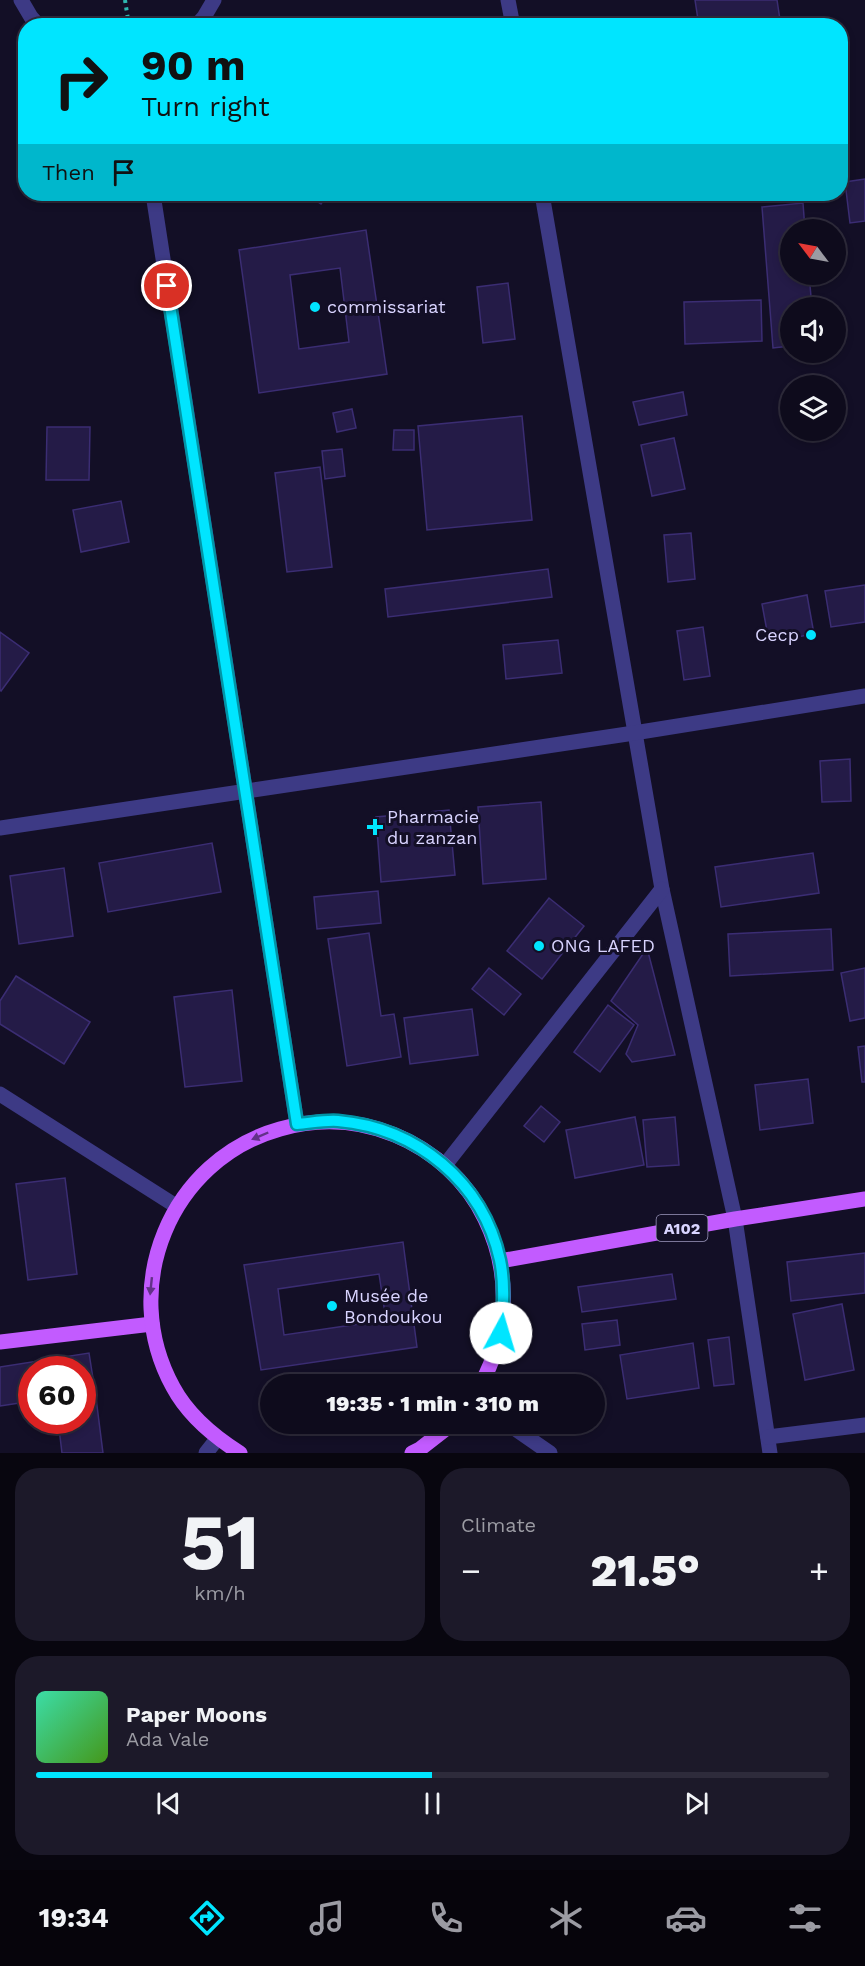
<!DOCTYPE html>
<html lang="en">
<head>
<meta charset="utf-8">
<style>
	body { margin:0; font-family:"Work Sans",sans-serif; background:#1c1929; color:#f1f3f6; height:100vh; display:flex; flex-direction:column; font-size:22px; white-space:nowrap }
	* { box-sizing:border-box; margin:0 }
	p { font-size:20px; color:#9b9ba3 }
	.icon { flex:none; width:33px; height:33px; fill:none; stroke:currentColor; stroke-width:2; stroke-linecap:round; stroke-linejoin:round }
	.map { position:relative; height:1453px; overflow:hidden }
	.drawer { display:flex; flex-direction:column; gap:15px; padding:15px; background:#08060f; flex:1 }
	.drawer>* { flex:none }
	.banner { position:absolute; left:18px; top:18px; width:830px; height:183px; border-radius:24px; box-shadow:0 3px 9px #0003,0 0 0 2px #2e2b3b; background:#00e5ff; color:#111; overflow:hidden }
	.needle { width:39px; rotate:302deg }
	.controls { position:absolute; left:780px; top:219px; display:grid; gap:12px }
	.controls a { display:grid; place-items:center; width:66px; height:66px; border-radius:50%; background:#0e0b1c; box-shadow:0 3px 9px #0003,0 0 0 2px #2e2b3b; font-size:30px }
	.speed { position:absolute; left:18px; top:1356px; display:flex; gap:12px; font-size:30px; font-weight:700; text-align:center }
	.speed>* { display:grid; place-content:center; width:78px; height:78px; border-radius:50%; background:#0e0b1c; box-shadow:0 3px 9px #0003,0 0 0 2px #2e2b3b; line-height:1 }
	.speed .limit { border:9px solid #d22; background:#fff; color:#111 }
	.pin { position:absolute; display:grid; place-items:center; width:51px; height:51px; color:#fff; margin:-26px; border:3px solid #fff; border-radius:50%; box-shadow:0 2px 6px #0007 }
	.me { position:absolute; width:66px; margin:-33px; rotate:6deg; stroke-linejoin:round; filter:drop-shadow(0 0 4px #0008) }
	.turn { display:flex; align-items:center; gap:21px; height:126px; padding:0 24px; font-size:27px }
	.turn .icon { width:78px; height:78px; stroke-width:2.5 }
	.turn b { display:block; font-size:42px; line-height:51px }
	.then { display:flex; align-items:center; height:57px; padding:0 24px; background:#0003; gap:12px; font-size:22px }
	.big { font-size:45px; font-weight:800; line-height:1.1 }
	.drawer .tile { flex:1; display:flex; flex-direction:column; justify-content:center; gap:9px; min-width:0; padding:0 21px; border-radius:24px; background:#1c1929 }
	.drawer .dial { align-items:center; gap:0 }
	.dial b { font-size:78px; line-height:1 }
	.song { display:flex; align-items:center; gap:18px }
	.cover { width:72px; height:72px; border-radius:9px; background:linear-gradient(135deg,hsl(160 70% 55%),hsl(100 70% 35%)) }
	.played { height:6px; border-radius:3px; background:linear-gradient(90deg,#00e5ff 50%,#2e2b3b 50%) }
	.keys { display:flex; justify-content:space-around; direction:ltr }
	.heat { display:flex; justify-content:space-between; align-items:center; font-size:33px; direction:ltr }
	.drawer .tiles { flex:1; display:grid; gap:15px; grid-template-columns:1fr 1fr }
	.tile:last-child { grid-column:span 2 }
	.trip { position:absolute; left:260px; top:1374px; width:345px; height:60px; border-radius:30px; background:#0e0b1c; box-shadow:0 3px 9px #0003,0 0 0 2px #2e2b3b; font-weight:800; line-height:60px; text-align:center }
	.dock { display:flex; height:96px; justify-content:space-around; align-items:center; background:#06040b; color:#9b9ba3 }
	.dock .icon { width:42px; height:42px }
	.dock .current { color:#00e5ff }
	.dock b { font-size:27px; color:#f1f3f6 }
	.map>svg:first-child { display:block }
	.building { fill:#241b47; stroke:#3b2d73; stroke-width:1.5; fill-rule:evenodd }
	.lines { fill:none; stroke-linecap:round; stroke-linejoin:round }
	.path { stroke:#2fb8b0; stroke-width:4; stroke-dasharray:3 4.5; stroke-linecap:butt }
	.street { stroke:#3d3a85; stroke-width:15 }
	.primary { stroke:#c25bff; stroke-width:15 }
	.oneway { fill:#623188 }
	.route-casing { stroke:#0095a6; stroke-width:15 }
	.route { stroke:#00e5ff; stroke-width:10 }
	.poi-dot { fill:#00e5ff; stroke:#130f26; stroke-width:2 }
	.labels { text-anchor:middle; stroke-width:6; stroke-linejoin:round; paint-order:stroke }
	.shield { fill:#130f26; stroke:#9e99be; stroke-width:1.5 }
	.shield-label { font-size:16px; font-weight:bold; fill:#d9d4ff }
	.poi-label { font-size:18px; fill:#d9d4ff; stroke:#130f26; text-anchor:start }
</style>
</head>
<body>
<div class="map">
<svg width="865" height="1453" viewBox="0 0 865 1453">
	<rect width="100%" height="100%" fill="#130f26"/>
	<g class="building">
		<polygon points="695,0 777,0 780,20 743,26 699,26"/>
		<polygon points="865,179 865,221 850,223 845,182"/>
		<polygon points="306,194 328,194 321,204"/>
		<polygon points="803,203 805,230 790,230 790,274 809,274 812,308 790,308 790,346 773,348 762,207"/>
		<path d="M366,230L387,374L259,393L239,250ZM340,268L349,342L299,349L290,275Z"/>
		<polygon points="508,283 515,339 483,343 477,287"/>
		<polygon points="761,300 762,341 685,344 684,302"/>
		<polygon points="683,392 687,415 639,425 633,402"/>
		<polygon points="352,409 356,428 337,432 333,413"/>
		<polygon points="522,416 532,520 427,530 418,426"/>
		<polygon points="47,427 90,427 89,480 46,480"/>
		<polygon points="394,430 414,430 414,450 393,450"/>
		<polygon points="674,438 685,489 652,496 641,445"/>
		<polygon points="342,449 345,476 325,479 322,451"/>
		<polygon points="320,467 332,567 287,572 275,473"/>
		<polygon points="121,501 129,542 81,552 73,510"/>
		<polygon points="691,533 695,579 668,582 664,535"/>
		<polygon points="548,569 552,597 388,617 385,589"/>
		<polygon points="865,585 865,622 831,627 825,591"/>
		<polygon points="807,595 814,634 769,642 762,604"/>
		<polygon points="703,627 710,676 684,680 677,631"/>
		<polygon points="0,632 29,653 1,691 0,690"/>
		<polygon points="558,640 562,673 506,679 503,645"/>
		<polygon points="850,759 851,801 822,802 820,761"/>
		<polygon points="541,802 546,879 483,884 478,807"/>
		<polygon points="449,810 455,875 381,882 376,817"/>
		<polygon points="212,843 221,892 108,912 99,863"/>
		<polygon points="813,853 819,893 721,907 715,867"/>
		<polygon points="64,868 73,936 19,944 10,876"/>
		<polygon points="378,891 381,923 317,929 314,897"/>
		<polygon points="549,898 584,926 542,979 507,951"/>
		<polygon points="831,929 833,970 730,976 728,934"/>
		<polygon points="369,933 381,1016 394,1014 401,1057 347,1066 328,939"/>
		<polygon points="647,948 675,1055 632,1062 626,1054 638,1025 611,1001"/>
		<polygon points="489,968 521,994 504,1015 472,989"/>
		<polygon points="865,968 865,1018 850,1021 841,973"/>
		<polygon points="16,976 90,1022 64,1064 0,1024 0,1001"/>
		<polygon points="232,990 242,1081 185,1087 174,997"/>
		<polygon points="608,1005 634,1025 600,1072 574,1052"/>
		<polygon points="472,1009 478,1055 410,1064 404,1018"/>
		<polygon points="865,1046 865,1082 862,1082 858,1047"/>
		<polygon points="808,1079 813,1123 760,1130 755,1085"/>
		<polygon points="541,1106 560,1122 544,1142 524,1126"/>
		<polygon points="635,1117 644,1165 575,1178 566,1130"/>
		<polygon points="675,1117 679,1165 647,1167 643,1120"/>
		<polygon points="65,1178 77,1274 28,1280 16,1184"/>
		<path d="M403,1242L417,1347L261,1370L244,1265ZM379,1274L386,1320L284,1335L278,1289Z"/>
		<polygon points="865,1253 865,1293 791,1301 787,1262"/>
		<polygon points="672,1274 676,1299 582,1312 578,1287"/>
		<polygon points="842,1304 854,1370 805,1380 793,1314"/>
		<polygon points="617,1320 620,1345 585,1350 582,1324"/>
		<polygon points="729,1337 734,1384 714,1386 708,1340"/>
		<polygon points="693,1343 699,1388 627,1399 620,1355"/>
		<polygon points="89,1353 95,1391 82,1393 82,1370 32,1370 32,1401 0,1406 0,1367"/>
		<polygon points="96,1398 103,1453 62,1453 58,1420 82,1420 82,1399"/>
	</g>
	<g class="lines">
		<polyline class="path" points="125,0 129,26"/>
		<g class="street">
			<polyline points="21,0 31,17 39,26"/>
			<polyline points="508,0 513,26"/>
			<polyline points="196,26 204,17 214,0"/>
			<polyline points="153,194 297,1124"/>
			<polyline points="542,194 662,889 735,1219 770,1453"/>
			<polyline points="0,828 634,733 865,696"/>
			<polyline points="0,1094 176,1206"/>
			<polyline points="445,1165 662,889"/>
			<polyline points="508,1424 550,1453"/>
			<polyline points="768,1437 865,1425"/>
			<polyline points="206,1453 217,1439"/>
		</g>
		<g class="primary">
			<polyline points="500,1261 735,1219 865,1199"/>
			<polyline points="0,1342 152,1324"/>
			<path d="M240,1453C213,1436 188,1415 173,1387C118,1287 170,1160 280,1129C318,1118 358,1120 395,1135C434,1151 467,1181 485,1219C511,1272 509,1333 481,1384"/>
			<polyline points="412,1453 420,1449 452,1424"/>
		</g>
	</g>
	<defs><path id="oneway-solid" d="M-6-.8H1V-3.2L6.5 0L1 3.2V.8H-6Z" transform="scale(1.5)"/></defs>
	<g class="oneway">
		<use href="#oneway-solid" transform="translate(260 1136) rotate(157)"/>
		<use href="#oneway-solid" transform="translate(151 1286) rotate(96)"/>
	</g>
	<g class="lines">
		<defs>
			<path id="route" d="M167,286L297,1124C310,1123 325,1120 338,1121C417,1128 483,1182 500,1260C505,1284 503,1308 501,1333"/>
		</defs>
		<use href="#route" class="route-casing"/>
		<use href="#route" class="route"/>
	</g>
	<g class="poi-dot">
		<circle cx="315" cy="307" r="6"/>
		<circle cx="811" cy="635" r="6"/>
		<path d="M372 818h6v6h6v6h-6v6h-6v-6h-6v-6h6z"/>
		<circle cx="539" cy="946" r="6"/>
		<circle cx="332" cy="1306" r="6"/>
	</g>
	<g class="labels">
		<rect class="shield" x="656.5" y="1215" width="51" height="26" rx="4.5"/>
		<g class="shield-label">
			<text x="682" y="1234">A102</text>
		</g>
		<g class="poi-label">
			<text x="327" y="313">commissariat</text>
			<text x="799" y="641" text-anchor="end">Cecp</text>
			<text x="387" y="823">Pharmacie<tspan x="387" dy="21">du zanzan</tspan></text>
			<text x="551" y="952">ONG LAFED</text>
			<text x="344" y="1302">Musée de<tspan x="344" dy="21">Bondoukou</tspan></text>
		</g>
	</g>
</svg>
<div class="controls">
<a><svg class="needle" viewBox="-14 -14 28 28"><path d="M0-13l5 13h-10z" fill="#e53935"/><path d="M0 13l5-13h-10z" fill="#9b9ba3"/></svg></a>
<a><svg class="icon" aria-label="sound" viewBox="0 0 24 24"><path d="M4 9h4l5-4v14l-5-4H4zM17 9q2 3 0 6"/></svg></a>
<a><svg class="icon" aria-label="layers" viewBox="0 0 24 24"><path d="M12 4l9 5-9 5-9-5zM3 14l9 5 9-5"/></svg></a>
</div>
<div class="speed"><div class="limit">60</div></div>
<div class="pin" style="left:167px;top:286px;background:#d93025"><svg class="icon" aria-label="arrive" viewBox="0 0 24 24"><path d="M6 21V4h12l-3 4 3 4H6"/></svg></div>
<svg class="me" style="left:501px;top:1333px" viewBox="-20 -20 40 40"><circle r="19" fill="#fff"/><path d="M0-13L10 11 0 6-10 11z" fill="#00e5ff"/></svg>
<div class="trip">19:35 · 1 min · 310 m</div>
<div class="banner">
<div class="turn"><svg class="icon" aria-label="right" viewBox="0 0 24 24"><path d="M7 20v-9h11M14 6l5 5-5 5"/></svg><div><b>90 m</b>Turn right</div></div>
<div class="then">Then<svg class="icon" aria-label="arrive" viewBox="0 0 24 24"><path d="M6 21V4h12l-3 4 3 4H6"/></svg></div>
</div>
</div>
<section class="drawer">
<div class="tiles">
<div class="tile dial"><b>51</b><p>km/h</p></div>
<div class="tile"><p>Climate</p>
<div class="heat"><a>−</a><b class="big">21.5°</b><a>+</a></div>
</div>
<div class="tile">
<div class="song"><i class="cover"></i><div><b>Paper Moons</b><p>Ada Vale</p></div></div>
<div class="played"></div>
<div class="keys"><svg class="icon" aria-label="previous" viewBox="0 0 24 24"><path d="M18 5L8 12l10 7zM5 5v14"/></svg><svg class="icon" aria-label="pause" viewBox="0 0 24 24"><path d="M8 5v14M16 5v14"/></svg><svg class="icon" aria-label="next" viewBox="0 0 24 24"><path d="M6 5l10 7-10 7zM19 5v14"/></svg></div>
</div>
</div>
</section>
<nav class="dock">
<b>19:34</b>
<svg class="icon current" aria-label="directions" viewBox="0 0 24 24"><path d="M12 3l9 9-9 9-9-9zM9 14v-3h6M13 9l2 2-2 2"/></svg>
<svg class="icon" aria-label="music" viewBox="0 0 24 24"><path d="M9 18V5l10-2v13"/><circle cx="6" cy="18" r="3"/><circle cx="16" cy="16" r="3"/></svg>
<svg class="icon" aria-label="phone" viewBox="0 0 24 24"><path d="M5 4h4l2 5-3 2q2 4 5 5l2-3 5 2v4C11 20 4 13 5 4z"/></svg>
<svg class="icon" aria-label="climate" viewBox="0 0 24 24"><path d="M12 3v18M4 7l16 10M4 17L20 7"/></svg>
<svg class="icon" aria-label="car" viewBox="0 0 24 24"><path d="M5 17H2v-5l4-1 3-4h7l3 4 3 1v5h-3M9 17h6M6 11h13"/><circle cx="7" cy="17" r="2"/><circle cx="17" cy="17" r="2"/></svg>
<svg class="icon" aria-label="filters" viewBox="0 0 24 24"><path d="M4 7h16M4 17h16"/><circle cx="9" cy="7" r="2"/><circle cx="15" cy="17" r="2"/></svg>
</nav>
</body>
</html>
